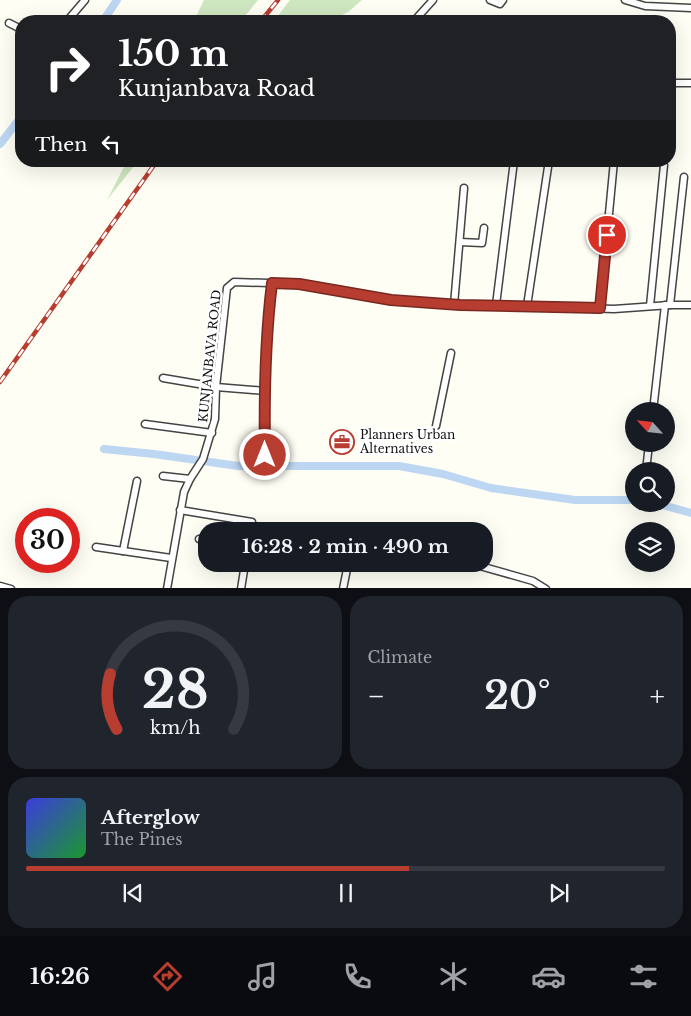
<!DOCTYPE html>
<html lang="en">
<head>
<meta charset="utf-8">
<style>
	body { margin:0; font-family:"Libre Baskerville",serif; background:#20242c; color:#f1f3f6; height:100vh; display:flex; flex-direction:column; font-size:19px; white-space:nowrap }
	* { box-sizing:border-box; margin:0 }
	p { font-size:16px; color:#9ea1a6 }
	.icon { flex:none; width:28px; height:28px; fill:none; stroke:currentColor; stroke-width:2; stroke-linecap:round; stroke-linejoin:round }
	.map { position:relative; height:588px; overflow:hidden }
	.panel { display:flex; flex-direction:column; gap:8px; padding:8px; background:#0d0f14; flex:1 }
	.panel>* { flex:none }
	.banner { position:absolute; left:15px; top:15px; width:661px; height:152px; border-radius:20px; box-shadow:0 5px 20px #0002; background:#202124; color:#fff; overflow:hidden }
	.needle { width:32px; rotate:297deg }
	.controls { position:absolute; left:625px; top:402px; display:grid; gap:10px }
	.controls a { display:grid; place-items:center; width:50px; height:50px; border-radius:50%; background:#171b24; box-shadow:0 5px 20px #0002; font-size:25px }
	.speed { position:absolute; left:15px; top:508px; display:flex; gap:10px; font-size:25px; font-weight:700; text-align:center }
	.speed>* { display:grid; place-content:center; width:65px; height:65px; border-radius:50%; background:#171b24; box-shadow:0 5px 20px #0002; line-height:1 }
	.speed .limit { border:8px solid #d22; background:#fff; color:#111 }
	.pin { position:absolute; display:grid; place-items:center; width:42px; height:42px; color:#fff; margin:-21px; border:2px solid #fff; border-radius:50%; box-shadow:0 1px 5px #0007 }
	.me { position:absolute; width:55px; margin:-28px; rotate:0deg; stroke-linejoin:round; filter:drop-shadow(0 0 4px #0008) }
	.turn { display:flex; align-items:center; gap:18px; height:105px; padding:0 20px; font-size:22px }
	.turn .icon { width:65px; height:65px; stroke-width:2.5 }
	.turn b { display:block; font-size:35px; line-height:42px }
	.then { display:flex; align-items:center; height:48px; padding:0 20px; background:#0003; gap:10px; font-size:19px }
	.big { font-size:38px; font-weight:700; line-height:1.1 }
	.panel .widget { flex:1; display:flex; flex-direction:column; justify-content:center; gap:8px; min-width:0; padding:0 18px; border-radius:20px; background:#20242c }
	.panel .dial { align-items:center; gap:0 }
	.dial svg { height:130px; overflow:visible; fill:none; stroke:#363941; stroke-width:7; stroke-linecap:round; text-anchor:middle }
	.dial text { fill:#f1f3f6; stroke:none }
	.song { display:flex; align-items:center; gap:15px }
	.cover { width:60px; height:60px; border-radius:8px; background:linear-gradient(135deg,hsl(240 70% 55%),hsl(130 70% 35%)) }
	.played { height:5px; border-radius:2px; background:linear-gradient(90deg,#b83d31 60%,#363941 60%) }
	.keys { display:flex; justify-content:space-around; direction:ltr }
	.heat { display:flex; justify-content:space-between; align-items:center; font-size:28px; direction:ltr }
	.panel .tiles { flex:1; display:grid; gap:8px; grid-template-columns:1fr 1fr }
	.widget:last-child { grid-column:span 2 }
	.trip { position:absolute; left:198px; top:522px; width:295px; height:50px; border-radius:20px; background:#171b24; box-shadow:0 5px 20px #0002; font-weight:700; line-height:50px; text-align:center }
	.tabs { display:flex; height:80px; justify-content:space-around; align-items:center; background:#090b0e; color:#9ea1a6 }
	.tabs .icon { width:35px; height:35px }
	.tabs .on { color:#b83d31 }
	.tabs b { font-size:22px; color:#f1f3f6 }
	.map>svg:first-child { display:block }
	.green { fill:#cfe7c0 }
	.lines { fill:none; stroke-linecap:round; stroke-linejoin:round }
	.canal { stroke:#bdd7f2; stroke-width:8 }
	.street-casing { stroke:#444; stroke-width:9 }
	.street { stroke:#fff; stroke-width:6 }
	.rail-casing { stroke:#b83d31; stroke-width:4.5 }
	.rail { stroke:#fff; stroke-width:2.5; stroke-dasharray:8; stroke-linecap:butt }
	.route-casing { stroke:#782820; stroke-width:12 }
	.route { stroke:#b83d31; stroke-width:9 }
	.labels { text-anchor:middle; stroke-width:5; stroke-linejoin:round; paint-order:stroke }
	.street-label { font-size:12px; fill:#111; stroke:#fff }
	.poi-label { font-size:12px; fill:#111; stroke:#fff; text-anchor:start }
</style>
</head>
<body>
<div class="map">
<svg width="691" height="589" viewBox="0 0 691 589">
	<rect width="100%" height="100%" fill="#fefef5"/>
	<g class="green">
		<polygon points="204,0 258,0 241,21 194,21"/>
		<polygon points="290,0 362,0 348,12 330,21 274,21"/>
		<polygon points="127,161 138,161 107,200"/>
	</g>
	<g class="lines">
		<g class="canal">
			<polyline points="103,21 117,0"/>
			<polyline points="0,144 21,117"/>
			<polyline points="104,449 154,454 238,466 399,466 443,474 491,488 575,500 634,500"/>
			<polyline points="659,504 691,513"/>
		</g>
		<defs>
			<g id="street">
				<polyline points="490,0 500,4 503,0"/>
				<polyline points="625,0 645,6 691,8"/>
				<polyline points="67,21 85,0"/>
				<polyline points="414,21 433,0"/>
				<polyline points="9,23 21,29"/>
				<polyline points="670,83 691,83"/>
				<polyline points="460,242 482,243 484,228"/>
				<polyline points="454,305 464,188"/>
				<polyline points="496,305 514,161"/>
				<polyline points="670,305 684,177"/>
				<polyline points="527,306 548,167"/>
				<polyline points="650,306 664,165"/>
				<polyline points="600,308 614,161"/>
				<polyline points="163,378 216,387 265,391"/>
				<polyline points="653,411 665,305"/>
				<polyline points="145,424 212,433"/>
				<polyline points="436,426 451,353"/>
				<path d="M265,455C265,397 265,340 272,283"/>
				<polyline points="646,471 649,444"/>
				<polyline points="163,476 190,479"/>
				<polyline points="180,510 252,522 251,531"/>
				<polyline points="199,539 206,540"/>
				<polyline points="96,547 171,558"/>
				<polyline points="123,551 137,481"/>
				<polyline points="473,564 533,581 546,589"/>
				<polyline points="0,586 11,589"/>
				<polyline points="167,589 184,492 190,479 203,459 215,419 216,387 227,288 234,282 299,284 391,300 460,305 496,305 614,309 670,305 691,305"/>
				<polyline points="241,589 245,564"/>
				<polyline points="343,589 348,564"/>
			</g>
		</defs>
		<use href="#street" class="street-casing"/>
		<use href="#street" class="street"/>
		<defs>
			<g id="rail">
				<polyline points="261,21 278,0"/>
				<polyline points="0,382 157,161"/>
			</g>
		</defs>
		<use href="#rail" class="rail-casing"/>
		<use href="#rail" class="rail"/>
	</g>
	<g class="lines">
		<defs>
			<path id="route" d="M265,455C264,397 265,340 272,283L299,284L391,300L460,305L600,308L607,235"/>
		</defs>
		<use href="#route" class="route-casing"/>
		<use href="#route" class="route"/>
	</g>
	<defs>
		<symbol id="office-ring" viewBox="-11 -11 22 22"><circle r="9.5" fill="#fff" stroke="#b83d31" stroke-width="1.5"/><path d="M-6-3h4V-5.5h4V-3h4V5H-6ZM-1-4.5V-3h2v-1.5ZM-6 0V1H6V0Z" fill="#b83d31"/></symbol>
	</defs>
	<g fill-rule="evenodd">
		<use href="#office-ring" x="328" y="428" width="28" height="28"/>
	</g>
	<g class="labels">
		<g class="street-label">
			<text transform="translate(210 356) rotate(-84)" y="4">KUNJANBAVA ROAD</text>
		</g>
		<g class="poi-label">
			<text x="360" y="439">Planners Urban<tspan x="360" dy="14">Alternatives</tspan></text>
		</g>
	</g>
</svg>
<div class="controls">
<a><svg class="needle" viewBox="-14 -14 28 28"><path d="M0-13l5 13h-10z" fill="#e53935"/><path d="M0 13l5-13h-10z" fill="#9ea1a6"/></svg></a>
<a><svg class="icon" aria-label="search" viewBox="0 0 24 24"><circle cx="10" cy="10" r="6"/><path d="M15 15l6 6"/></svg></a>
<a><svg class="icon" aria-label="layers" viewBox="0 0 24 24"><path d="M12 4l9 5-9 5-9-5zM3 14l9 5 9-5"/></svg></a>
</div>
<div class="speed"><div class="limit">30</div></div>
<div class="pin" style="left:607px;top:235px;background:#d93025"><svg class="icon" aria-label="arrive" viewBox="0 0 24 24"><path d="M6 21V4h12l-3 4 3 4H6"/></svg></div>
<svg class="me" style="left:265px;top:455px" viewBox="-20 -20 40 40"><circle r="17" fill="#b83d31" stroke="#fff" stroke-width="3"/><path d="M0-11L8 9 0 5-8 9z" fill="#fff"/></svg>
<div class="trip">16:28 · 2 min · 490 m</div>
<div class="banner">
<div class="turn"><svg class="icon" aria-label="right" viewBox="0 0 24 24"><path d="M7 20v-9h11M14 6l5 5-5 5"/></svg><div><b>150 m</b>Kunjanbava Road</div></div>
<div class="then">Then<svg class="icon" aria-label="left" viewBox="0 0 24 24"><path d="M17 20v-9H6M10 6l-5 5 5 5"/></svg></div>
</div>
</div>
<section class="panel">
<div class="tiles">
<div class="widget dial"><svg viewBox="0 0 100 80">
<path d="M14 69A42 42 0 1 1 86 69"/>
<path d="M14 69A42 42 0 0 1 10 35" stroke="#b83d31"/>
<text x="50" y="56" font-size="32" font-weight="700">28</text>
<text x="50" y="72" font-size="11">km/h</text>
</svg></div>
<div class="widget"><p>Climate</p>
<div class="heat"><a>−</a><b class="big">20°</b><a>+</a></div>
</div>
<div class="widget">
<div class="song"><i class="cover"></i><div><b>Afterglow</b><p>The Pines</p></div></div>
<div class="played"></div>
<div class="keys"><svg class="icon" aria-label="previous" viewBox="0 0 24 24"><path d="M18 5L8 12l10 7zM5 5v14"/></svg><svg class="icon" aria-label="pause" viewBox="0 0 24 24"><path d="M8 5v14M16 5v14"/></svg><svg class="icon" aria-label="next" viewBox="0 0 24 24"><path d="M6 5l10 7-10 7zM19 5v14"/></svg></div>
</div>
</div>
</section>
<nav class="tabs">
<b>16:26</b>
<svg class="icon on" aria-label="directions" viewBox="0 0 24 24"><path d="M12 3l9 9-9 9-9-9zM9 14v-3h6M13 9l2 2-2 2"/></svg>
<svg class="icon" aria-label="music" viewBox="0 0 24 24"><path d="M9 18V5l10-2v13"/><circle cx="6" cy="18" r="3"/><circle cx="16" cy="16" r="3"/></svg>
<svg class="icon" aria-label="phone" viewBox="0 0 24 24"><path d="M5 4h4l2 5-3 2q2 4 5 5l2-3 5 2v4C11 20 4 13 5 4z"/></svg>
<svg class="icon" aria-label="climate" viewBox="0 0 24 24"><path d="M12 3v18M4 7l16 10M4 17L20 7"/></svg>
<svg class="icon" aria-label="car" viewBox="0 0 24 24"><path d="M5 17H2v-5l4-1 3-4h7l3 4 3 1v5h-3M9 17h6M6 11h13"/><circle cx="7" cy="17" r="2"/><circle cx="17" cy="17" r="2"/></svg>
<svg class="icon" aria-label="filters" viewBox="0 0 24 24"><path d="M4 7h16M4 17h16"/><circle cx="9" cy="7" r="2"/><circle cx="15" cy="17" r="2"/></svg>
</nav>
</body>
</html>
